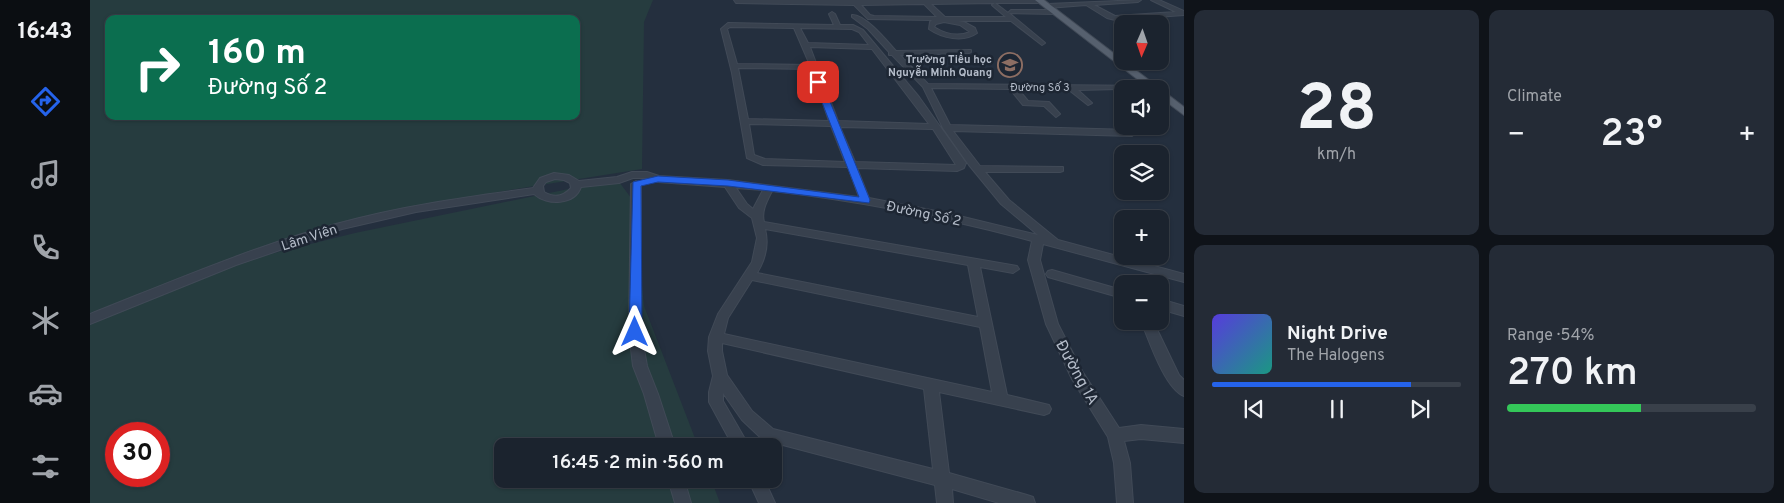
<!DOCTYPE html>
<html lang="en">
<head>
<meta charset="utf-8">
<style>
	body { margin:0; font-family:Overpass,sans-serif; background:#242b36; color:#f1f3f6; height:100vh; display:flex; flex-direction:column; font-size:19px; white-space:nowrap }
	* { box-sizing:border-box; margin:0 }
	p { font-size:16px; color:#a0a4aa }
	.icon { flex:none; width:28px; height:28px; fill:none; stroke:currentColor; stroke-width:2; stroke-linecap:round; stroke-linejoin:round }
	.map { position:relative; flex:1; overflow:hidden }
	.side { display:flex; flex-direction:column; gap:10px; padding:10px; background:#0f1319; width:600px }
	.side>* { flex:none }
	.top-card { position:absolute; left:15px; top:15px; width:475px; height:105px; border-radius:10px; box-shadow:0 1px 4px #0004,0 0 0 1px #39404a; background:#0b6e4f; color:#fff; overflow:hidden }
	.needle { width:32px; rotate:182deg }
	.controls { position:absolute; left:1024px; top:15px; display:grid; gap:10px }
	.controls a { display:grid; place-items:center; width:55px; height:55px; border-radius:10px; background:#1b232e; box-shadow:0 1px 4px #0004,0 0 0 1px #39404a; font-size:25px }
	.speed { position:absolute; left:15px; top:422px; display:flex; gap:10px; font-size:25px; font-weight:700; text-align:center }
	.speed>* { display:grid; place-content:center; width:65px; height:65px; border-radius:50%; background:#1b232e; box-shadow:0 1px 4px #0004,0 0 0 1px #39404a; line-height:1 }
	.speed .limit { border:8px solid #d22; background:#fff; color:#111 }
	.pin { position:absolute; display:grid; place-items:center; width:42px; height:42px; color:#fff; margin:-21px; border-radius:10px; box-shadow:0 2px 8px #0006 }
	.me { position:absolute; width:55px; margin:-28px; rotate:0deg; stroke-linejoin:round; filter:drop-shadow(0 0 4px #0008) }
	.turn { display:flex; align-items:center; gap:18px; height:105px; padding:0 20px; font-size:22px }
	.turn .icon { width:65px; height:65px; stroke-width:2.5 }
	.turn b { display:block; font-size:35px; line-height:42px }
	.big { font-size:38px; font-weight:600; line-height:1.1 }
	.side .card { flex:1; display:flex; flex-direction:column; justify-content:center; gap:8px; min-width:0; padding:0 18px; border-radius:10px; background:#242b36 }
	.side .dial { align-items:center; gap:0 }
	.dial b { font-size:65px; line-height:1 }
	.song { display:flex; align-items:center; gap:15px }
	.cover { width:60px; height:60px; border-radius:8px; background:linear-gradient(135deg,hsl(250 70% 55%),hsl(170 70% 35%)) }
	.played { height:5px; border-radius:2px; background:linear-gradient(90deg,#2563eb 80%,#39404a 80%) }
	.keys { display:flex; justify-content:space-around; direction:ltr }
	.heat { display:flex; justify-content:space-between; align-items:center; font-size:28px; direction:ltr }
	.charge { height:8px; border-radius:4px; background:linear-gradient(90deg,#34c759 54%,#39404a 0) }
	.side .tiles { flex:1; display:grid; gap:10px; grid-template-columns:repeat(2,1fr) }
	.trip { position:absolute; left:404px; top:438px; width:288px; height:50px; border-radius:10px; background:#1b232e; box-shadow:0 1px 4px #0004,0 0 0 1px #39404a; font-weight:600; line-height:50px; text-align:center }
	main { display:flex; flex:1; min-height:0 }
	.tabs { display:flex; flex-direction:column; width:90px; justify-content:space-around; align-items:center; background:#0b0e12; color:#a0a4aa }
	.tabs .icon { width:35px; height:35px }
	.tabs .on { color:#2563eb }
	.tabs b { font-size:22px; color:#f1f3f6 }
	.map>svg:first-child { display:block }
	.green { fill:#263c3f; fill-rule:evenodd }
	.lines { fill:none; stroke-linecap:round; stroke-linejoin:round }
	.minor-casing { stroke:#414a57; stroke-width:2 }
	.major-casing { stroke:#414a57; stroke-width:2 }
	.minor { fill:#38414e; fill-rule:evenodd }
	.major { fill:#56606e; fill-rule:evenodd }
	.route { fill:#2563eb; stroke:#184099 }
	.labels { text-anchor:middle; stroke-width:5; stroke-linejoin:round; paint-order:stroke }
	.far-poi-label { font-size:11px; font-weight:bold; fill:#b4bcc9; stroke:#1d2633; text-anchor:end }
	.far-street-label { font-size:11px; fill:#b4bcc9; stroke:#1d2633 }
	.street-label { font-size:14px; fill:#b4bcc9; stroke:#1d2633 }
	.near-street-label { font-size:16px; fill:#b4bcc9; stroke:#1d2633 }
</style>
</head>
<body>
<main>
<nav class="tabs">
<b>16:43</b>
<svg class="icon on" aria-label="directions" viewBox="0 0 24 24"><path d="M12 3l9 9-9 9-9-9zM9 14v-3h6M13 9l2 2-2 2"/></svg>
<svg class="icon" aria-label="music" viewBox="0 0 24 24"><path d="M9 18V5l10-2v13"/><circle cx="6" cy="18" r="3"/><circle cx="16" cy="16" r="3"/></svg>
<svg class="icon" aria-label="phone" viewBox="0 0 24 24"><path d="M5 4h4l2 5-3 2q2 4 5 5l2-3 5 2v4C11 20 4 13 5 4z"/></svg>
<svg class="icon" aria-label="climate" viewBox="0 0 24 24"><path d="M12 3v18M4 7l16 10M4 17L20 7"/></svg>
<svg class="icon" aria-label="car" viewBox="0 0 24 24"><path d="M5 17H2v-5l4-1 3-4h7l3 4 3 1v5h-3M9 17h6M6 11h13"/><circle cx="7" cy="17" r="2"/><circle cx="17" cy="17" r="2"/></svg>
<svg class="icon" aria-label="filters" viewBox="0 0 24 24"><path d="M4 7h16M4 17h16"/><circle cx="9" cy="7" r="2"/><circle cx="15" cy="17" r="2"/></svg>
</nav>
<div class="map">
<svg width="1094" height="503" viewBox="0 0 1094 503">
	<rect width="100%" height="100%" fill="#242f3e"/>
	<g class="green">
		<path d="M0,0H563L554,22L552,169L414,191L287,215L87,280L0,313ZM19,19H486V116H19Z"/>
		<path d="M527,179L544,202L554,306L608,446H412V479H621L630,503H0V325L144,263L265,233ZM26,434H69V476H26Z"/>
	</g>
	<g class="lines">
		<defs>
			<g id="minor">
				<path d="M644,0H953L951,3H905L918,13L921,10H964L967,12L964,14L919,13L954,42L955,43L952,45L921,21H868L874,22L885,28L887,33C873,43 852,38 839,29L840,22L842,20L778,19L764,5L646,3ZM905,3L902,5L903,6L916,17H855L841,4ZM834,4L847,17L784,16L780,15L771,5ZM854,22L870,25L880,32C868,37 855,34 844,27L846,24Z"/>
				<polygon points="1051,0 1048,2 1004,5 1025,16 1086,12 1061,0 1069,0 1094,11 1094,15 1025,20 1017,18 996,5 958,8 955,6 958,4"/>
				<path d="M742,12L745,14L750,25H763L773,30L829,97L876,163L874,168L867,171L767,168L779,198L861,214L948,235L911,204L879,165L853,128L833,87L802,55H799V52L778,29L762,17V15C775,14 797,41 806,51L881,50V52L879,53L810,55L838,84L1065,86L1069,88L988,90L1002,103L998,105L979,90L928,89L938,101L959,102L970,114L966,117L954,106L933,105L920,89L841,88L860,125L1042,130L1046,133L1042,136L863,131L890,166L973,167V171L970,172H895L919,200L968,240L1094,274V282L953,244L950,260L968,324L992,371L1029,428L1051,425L1094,429V443L1051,439L1034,441L1040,463L1043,503H1027L1024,463L1018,437L982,379L956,324L938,260L942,241C857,218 770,201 682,191C677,201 671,211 674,222L927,266L929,269L923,273L890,267L917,395L959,405L961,409L959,413L954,415L849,392L859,473L937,495L943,497L945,503H909L862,489L863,503H847L845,485L689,444L682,447L661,446L664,441L671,438L652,420L633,393V401L659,446H643L619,402V392L623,376L618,351L619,337L628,314L662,262L667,238L662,218L649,208L635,187L568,182L556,178H543L529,183L491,187C485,205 457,206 444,194L326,212L252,229L146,265L0,324V314C81,282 162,247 246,224C310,206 377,197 443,188L450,178L464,173L479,175L489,181L527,177L542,172H557L569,176L638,180L769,197L758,167L673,165L657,158L642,73L631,29L638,23L744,25L739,14ZM640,27L704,28L720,65L647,64L637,29ZM710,28L762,29L769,32L779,45L718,43ZM720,47L782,49L839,124L748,121ZM648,68L721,69L739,121L658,119ZM659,124L741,126L755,162L675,159L664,155ZM750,127L843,129L866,165L765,162ZM465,179L474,180L480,183L481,188C473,197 464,198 454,192L453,186L456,182ZM646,188L673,190L663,209L657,204ZM675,229L878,265L888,317L667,273C675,260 679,244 675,229ZM662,280L890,327L902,392L634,334L638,318ZM632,343L834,389L843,469L683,429L662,411L637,375L632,351Z"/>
				<polygon points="546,181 551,184 551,332 557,366 568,394 585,446 569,446 554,394 543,366 539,332 541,184"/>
				<polygon points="962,270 1032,290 1032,298 958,277 956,274 958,271"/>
				<polygon points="1070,299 1094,306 1094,316 1070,309"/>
				<path d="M1051,321H1063L1089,375L1094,380V396C1075,389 1059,340 1051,321Z"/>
				<polygon points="578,479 594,479 601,503 585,503"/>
				<polygon points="658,479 674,479 685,503 669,503"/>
			</g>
			<polygon id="major" points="945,0 954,0 1094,107 1094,115 1070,97 1070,89 1060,89"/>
		</defs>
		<use href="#minor" class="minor-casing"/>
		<use href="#major" class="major-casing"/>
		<use href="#minor" class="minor"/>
		<use href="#major" class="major"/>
	</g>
	<polygon class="route" points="728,80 732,82 780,200 779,203 638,186 568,182 551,186 552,332 545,338 541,336 539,332 543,182 568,176 638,180 769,197 724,82"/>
	<defs>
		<symbol id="school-ring" viewBox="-11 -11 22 22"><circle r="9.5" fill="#1d2633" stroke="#8d6e63" stroke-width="1.5"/><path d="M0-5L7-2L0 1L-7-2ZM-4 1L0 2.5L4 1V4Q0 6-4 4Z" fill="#8d6e63"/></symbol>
	</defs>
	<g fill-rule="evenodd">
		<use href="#school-ring" x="906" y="51" width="28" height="28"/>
	</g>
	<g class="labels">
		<g class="far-poi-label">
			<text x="902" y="63">Trường Tiểu học<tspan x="902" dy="13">Nguyễn Minh Quang</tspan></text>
		</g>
		<g class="far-street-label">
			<text x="950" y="91">Đường Số 3</text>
		</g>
		<g class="street-label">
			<text transform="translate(834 213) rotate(12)" y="5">Đường Số 2</text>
			<text transform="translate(219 237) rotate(-18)" y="5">Lâm Viên</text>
		</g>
		<g class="near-street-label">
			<text transform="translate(988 372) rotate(61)" y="6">Đường 1A</text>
		</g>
	</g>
</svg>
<div class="controls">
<a><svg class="needle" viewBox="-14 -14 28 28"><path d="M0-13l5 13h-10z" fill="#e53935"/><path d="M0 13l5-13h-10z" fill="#a0a4aa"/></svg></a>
<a><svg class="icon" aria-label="sound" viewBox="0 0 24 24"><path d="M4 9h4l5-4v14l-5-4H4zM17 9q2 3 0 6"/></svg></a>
<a><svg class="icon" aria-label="layers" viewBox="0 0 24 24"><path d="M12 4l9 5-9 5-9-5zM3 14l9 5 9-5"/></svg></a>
<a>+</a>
<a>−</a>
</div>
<div class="speed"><div class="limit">30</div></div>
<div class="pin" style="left:728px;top:82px;background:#d93025"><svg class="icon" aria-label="arrive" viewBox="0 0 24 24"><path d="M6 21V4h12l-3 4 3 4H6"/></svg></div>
<svg class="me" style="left:545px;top:332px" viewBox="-20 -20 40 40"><path d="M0-17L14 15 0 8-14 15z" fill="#2563eb" stroke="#fff" stroke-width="4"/></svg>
<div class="trip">16:45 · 2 min · 560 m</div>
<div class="top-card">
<div class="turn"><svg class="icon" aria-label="right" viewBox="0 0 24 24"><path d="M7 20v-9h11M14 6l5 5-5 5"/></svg><div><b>160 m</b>Đường Số 2</div></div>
</div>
</div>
<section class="side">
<div class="tiles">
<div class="card dial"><b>28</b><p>km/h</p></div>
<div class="card"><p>Climate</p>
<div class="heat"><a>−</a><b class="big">23°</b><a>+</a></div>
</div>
<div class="card">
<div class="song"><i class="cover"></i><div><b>Night Drive</b><p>The Halogens</p></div></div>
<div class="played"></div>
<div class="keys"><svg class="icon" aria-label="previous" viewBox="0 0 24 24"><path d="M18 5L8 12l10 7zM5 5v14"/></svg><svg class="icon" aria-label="pause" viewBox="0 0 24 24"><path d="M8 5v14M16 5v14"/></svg><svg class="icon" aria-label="next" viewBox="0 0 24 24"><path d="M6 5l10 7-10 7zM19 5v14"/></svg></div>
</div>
<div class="card"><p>Range · 54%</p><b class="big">270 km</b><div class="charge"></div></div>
</div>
</section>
</main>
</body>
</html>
